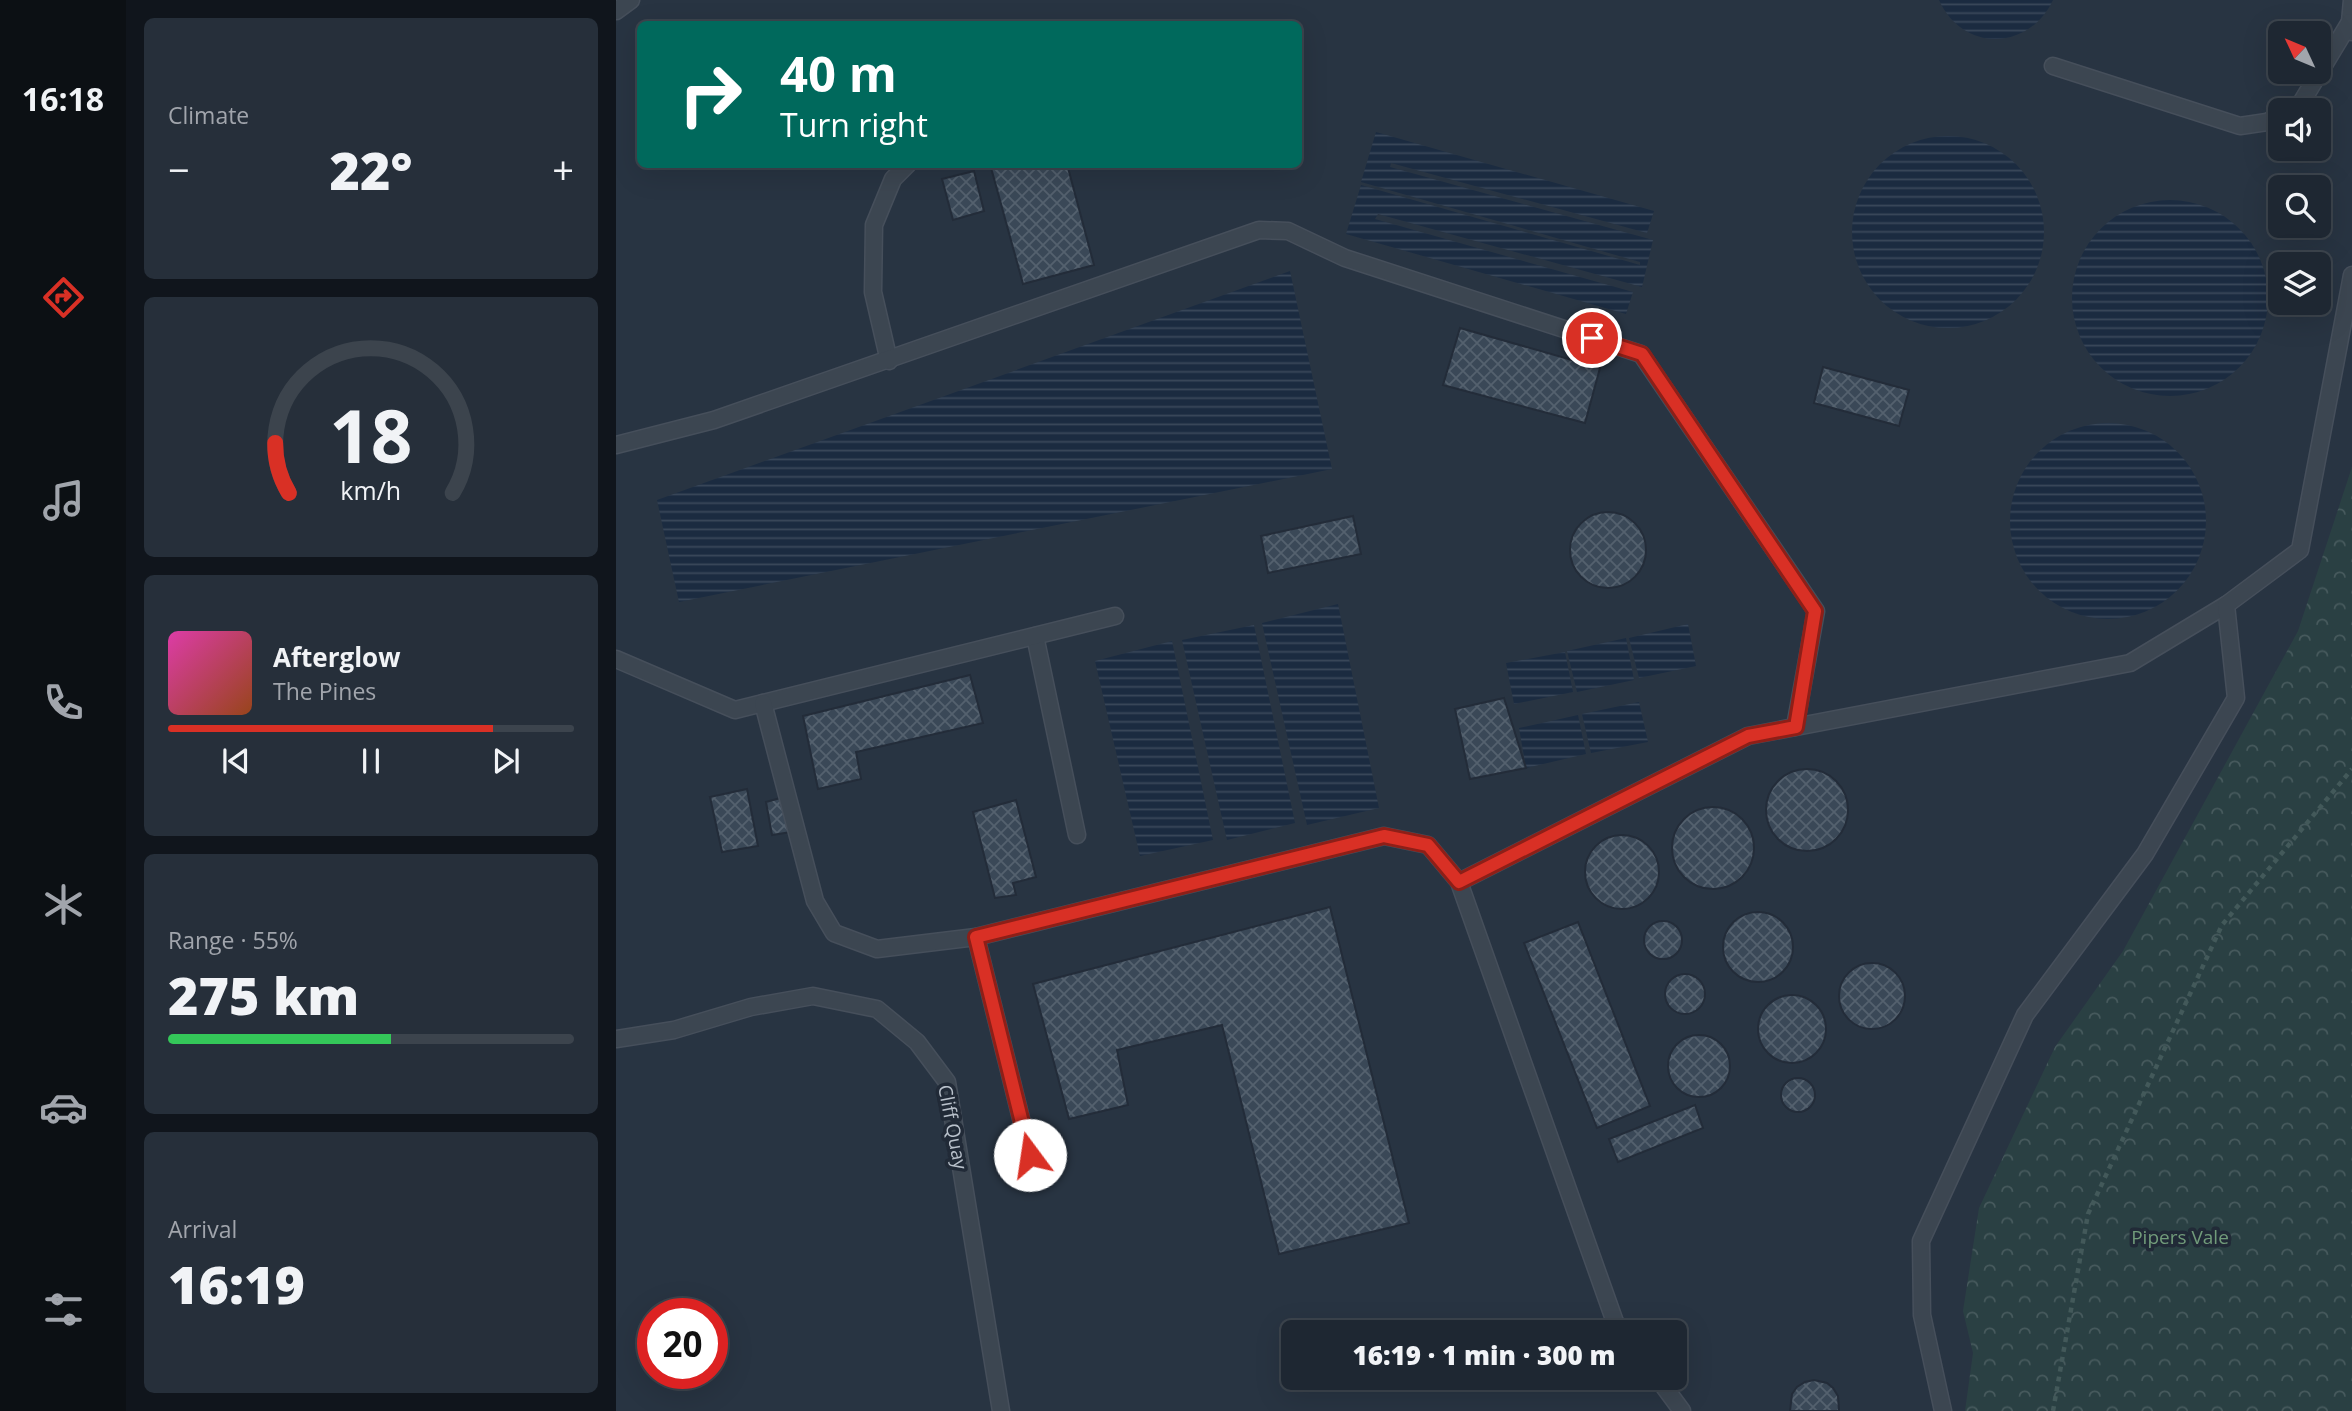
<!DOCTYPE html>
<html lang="en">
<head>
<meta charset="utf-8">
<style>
	body { margin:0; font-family:"Open Sans",sans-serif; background:#262f3a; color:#f1f3f6; height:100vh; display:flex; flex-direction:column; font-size:26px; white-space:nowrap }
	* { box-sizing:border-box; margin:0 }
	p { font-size:23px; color:#a1a5ac }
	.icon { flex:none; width:38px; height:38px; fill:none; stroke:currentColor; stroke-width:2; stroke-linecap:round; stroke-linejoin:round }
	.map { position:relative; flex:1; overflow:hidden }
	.drawer { display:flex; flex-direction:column; gap:18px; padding:18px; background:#10151c; width:490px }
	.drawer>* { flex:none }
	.top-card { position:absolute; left:21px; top:21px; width:665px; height:147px; border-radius:10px; box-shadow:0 7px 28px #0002,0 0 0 2px #3c444d; background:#00695c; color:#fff; overflow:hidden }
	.needle { width:46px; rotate:314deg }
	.buttons { position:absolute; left:1652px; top:21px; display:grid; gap:14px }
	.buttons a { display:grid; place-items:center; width:63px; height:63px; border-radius:10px; background:#1e2732; box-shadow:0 7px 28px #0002,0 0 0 2px #3c444d; font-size:35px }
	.speed { position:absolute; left:21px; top:1298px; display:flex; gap:14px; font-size:35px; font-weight:700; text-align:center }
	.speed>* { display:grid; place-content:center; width:91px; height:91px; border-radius:50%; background:#1e2732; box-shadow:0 7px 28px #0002,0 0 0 2px #3c444d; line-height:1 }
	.speed .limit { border:10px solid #d22; background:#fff; color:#111 }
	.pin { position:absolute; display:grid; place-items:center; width:60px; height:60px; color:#fff; margin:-30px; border:4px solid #fff; border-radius:50%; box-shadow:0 2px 7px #0007 }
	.me { position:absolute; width:77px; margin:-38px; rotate:346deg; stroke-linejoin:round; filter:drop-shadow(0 0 5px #0008) }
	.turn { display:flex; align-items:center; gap:24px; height:147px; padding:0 28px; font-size:32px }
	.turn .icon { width:91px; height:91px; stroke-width:2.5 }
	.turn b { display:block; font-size:49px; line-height:60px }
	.big { font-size:52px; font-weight:800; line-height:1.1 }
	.drawer .tile { flex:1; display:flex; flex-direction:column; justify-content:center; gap:10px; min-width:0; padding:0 24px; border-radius:10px; background:#262f3a }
	.drawer .dial { align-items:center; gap:0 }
	.dial svg { height:182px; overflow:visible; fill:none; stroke:#3c444d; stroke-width:7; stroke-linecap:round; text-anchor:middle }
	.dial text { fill:#f1f3f6; stroke:none }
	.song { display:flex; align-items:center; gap:21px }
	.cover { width:84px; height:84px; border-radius:10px; background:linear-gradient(135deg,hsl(320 70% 55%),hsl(20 70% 35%)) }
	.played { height:7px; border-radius:4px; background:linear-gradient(90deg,#d93025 80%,#3c444d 80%) }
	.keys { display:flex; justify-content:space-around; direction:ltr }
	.heat { display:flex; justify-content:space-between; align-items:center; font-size:38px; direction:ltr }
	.charge { height:10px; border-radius:5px; background:linear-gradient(90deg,#34c759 55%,#3c444d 0) }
	.trip { position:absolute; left:665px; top:1320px; width:406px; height:70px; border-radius:10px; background:#1e2732; box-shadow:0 7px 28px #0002,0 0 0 2px #3c444d; font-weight:800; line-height:70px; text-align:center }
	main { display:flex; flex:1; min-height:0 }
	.tabs { display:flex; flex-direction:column; width:126px; justify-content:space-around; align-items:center; background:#0c1014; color:#a1a5ac }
	.tabs .icon { width:49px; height:49px }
	.tabs .active { color:#d93025 }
	.tabs b { font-size:32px; color:#f1f3f6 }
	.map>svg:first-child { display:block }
	.forest { fill:url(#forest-crowns) }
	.water { fill:url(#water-rules) }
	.building { fill:url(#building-cross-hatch); stroke:#232c39; stroke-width:2 }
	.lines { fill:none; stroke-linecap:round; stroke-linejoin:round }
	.lane-casing { stroke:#464f5b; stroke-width:19 }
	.path { stroke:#43595a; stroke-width:4.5; stroke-dasharray:5 5; stroke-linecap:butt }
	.lane { stroke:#3c4651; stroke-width:16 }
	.route-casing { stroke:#8d1f18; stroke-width:18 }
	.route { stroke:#d93025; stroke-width:12 }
	.labels { text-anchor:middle; stroke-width:7; stroke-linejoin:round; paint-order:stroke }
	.street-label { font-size:19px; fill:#b9c1cb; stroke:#212a37 }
	.park-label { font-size:19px; fill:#719b7a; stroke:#212a37 }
</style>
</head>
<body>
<main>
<nav class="tabs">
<b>16:18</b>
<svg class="icon active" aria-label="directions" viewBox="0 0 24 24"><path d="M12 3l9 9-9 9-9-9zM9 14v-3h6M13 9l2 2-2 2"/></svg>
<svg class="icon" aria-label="music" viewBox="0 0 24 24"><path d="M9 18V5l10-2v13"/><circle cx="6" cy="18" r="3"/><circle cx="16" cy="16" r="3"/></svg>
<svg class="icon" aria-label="phone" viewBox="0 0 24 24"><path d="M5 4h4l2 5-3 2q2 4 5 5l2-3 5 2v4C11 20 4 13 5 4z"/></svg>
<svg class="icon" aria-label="climate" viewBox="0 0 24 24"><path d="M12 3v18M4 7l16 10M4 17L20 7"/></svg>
<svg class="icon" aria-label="car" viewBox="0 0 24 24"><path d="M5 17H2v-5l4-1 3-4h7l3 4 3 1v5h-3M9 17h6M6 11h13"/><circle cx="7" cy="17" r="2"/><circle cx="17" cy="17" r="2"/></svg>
<svg class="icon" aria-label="filters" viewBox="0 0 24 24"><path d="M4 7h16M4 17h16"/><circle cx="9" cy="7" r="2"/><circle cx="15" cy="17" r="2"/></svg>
</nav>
<section class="drawer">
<div class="tile"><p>Climate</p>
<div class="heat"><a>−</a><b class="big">22°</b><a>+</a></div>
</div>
<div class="tile dial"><svg viewBox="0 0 100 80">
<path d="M14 69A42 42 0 1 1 86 69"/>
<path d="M14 69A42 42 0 0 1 8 47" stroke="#d93025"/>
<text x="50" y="56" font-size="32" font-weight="700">18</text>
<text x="50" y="72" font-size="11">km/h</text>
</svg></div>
<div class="tile">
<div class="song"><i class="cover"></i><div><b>Afterglow</b><p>The Pines</p></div></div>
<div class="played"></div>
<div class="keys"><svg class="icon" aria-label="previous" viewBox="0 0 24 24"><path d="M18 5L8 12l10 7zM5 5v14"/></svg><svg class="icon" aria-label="pause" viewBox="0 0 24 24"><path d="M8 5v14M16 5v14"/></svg><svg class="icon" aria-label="next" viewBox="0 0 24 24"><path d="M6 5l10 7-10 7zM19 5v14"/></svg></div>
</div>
<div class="tile"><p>Range · 55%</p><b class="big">275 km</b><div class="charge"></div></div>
<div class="tile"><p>Arrival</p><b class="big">16:19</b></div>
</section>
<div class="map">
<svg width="1736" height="1411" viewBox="0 0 1736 1411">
	<defs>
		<pattern id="forest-crowns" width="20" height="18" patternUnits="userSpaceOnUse" patternTransform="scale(1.75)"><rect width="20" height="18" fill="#2a4043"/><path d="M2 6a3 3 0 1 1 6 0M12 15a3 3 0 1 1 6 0" fill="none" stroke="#475a5d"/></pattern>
		<pattern id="water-rules" width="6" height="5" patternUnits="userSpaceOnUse" patternTransform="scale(1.75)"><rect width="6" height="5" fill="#1b2b40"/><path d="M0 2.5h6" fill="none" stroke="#3a485a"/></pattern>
		<pattern id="building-cross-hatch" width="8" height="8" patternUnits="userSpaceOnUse" patternTransform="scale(1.75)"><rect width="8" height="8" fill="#3a4857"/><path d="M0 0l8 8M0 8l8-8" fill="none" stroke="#54616e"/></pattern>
	</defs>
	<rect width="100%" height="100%" fill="#283442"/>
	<polygon class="forest" points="1736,467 1736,1411 1349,1411 1357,1353 1347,1311 1363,1208 1439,1047 1507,951 1682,631"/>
	<g class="water">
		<path d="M1323,0H1437C1413,51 1347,53 1323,0Z"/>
		<polygon points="760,132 1038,211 1031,233 775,163 774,167 1037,240 1026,287 762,214 759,219 1017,292 1010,314 730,234 745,185 1024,265 1024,262 745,182"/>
		<circle cx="1332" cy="232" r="96"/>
		<circle cx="1554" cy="298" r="98"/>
		<polygon points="674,271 716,469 63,602 41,500"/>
		<circle cx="1492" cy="521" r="98"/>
		<polygon points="722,604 763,808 691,825 646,623"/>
		<polygon points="1072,624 1080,666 1023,678 1013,638"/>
		<polygon points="638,625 679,823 611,840 566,640"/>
		<polygon points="1010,638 1018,680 961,692 951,651"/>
		<polygon points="556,641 597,840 524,856 479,661"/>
		<polygon points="949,652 957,692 898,704 890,663"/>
		<polygon points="1023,702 1032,742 975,753 966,714"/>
		<polygon points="962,715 970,754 910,768 903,728"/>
	</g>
	<g class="building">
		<polygon points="374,164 451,164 478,265 407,284"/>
		<polygon points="358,171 368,211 337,220 326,179"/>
		<polygon points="844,328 984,368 969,423 827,385"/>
		<polygon points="1207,367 1293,390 1283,426 1198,403"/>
		<circle cx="992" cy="550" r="38"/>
		<polygon points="737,516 745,554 652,573 645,536"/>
		<polygon points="354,675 367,723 240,752 245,779 202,789 187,716"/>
		<polygon points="888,698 910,768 854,779 839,709"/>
		<circle cx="1191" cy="810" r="41"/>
		<polygon points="131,789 142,846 106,852 94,797"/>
		<polygon points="168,797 175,832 156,835 150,802"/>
		<polygon points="400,800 420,877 397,883 400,895 379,898 357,812"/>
		<circle cx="1097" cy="848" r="41"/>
		<circle cx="1006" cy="872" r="37"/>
		<polygon points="714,907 793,1223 663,1254 606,1025 501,1050 512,1105 453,1119 417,984"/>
		<circle cx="1142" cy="947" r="35"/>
		<circle cx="1047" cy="940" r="19"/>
		<polygon points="962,922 1034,1106 981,1128 908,943"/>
		<circle cx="1256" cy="996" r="33"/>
		<circle cx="1069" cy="994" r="20"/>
		<circle cx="1176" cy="1029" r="34"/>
		<circle cx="1083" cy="1066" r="31"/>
		<circle cx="1182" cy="1095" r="17"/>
		<polygon points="1079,1105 1087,1128 1002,1162 993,1139"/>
		<polygon points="1198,1380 1211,1383 1217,1388 1222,1396 1223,1411 1174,1411 1176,1394 1181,1387 1189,1382"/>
	</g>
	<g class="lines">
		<defs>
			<g id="lane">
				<polyline points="1736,0 1734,22 1736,32"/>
				<polyline points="0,11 15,0"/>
				<polyline points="1437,66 1624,126 1651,122 1664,116"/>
				<polyline points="1677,110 1682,108 1734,22"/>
				<polyline points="273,361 257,292 258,225 277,179 292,164"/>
				<polyline points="0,445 98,420 643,230 672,231 729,258 1025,354 1200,611 1179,727"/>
				<polyline points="419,636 461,835"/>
				<polyline points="0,659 119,710 499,616"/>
				<polyline points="147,703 199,901 218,933 261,949 360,937 768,836 812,845 843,882 999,1322 1007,1332"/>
				<polyline points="843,882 1132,736 1514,663 1610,605"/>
				<polyline points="360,937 414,1155"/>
				<polyline points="0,1039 58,1030 135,1007 197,996 261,1009 301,1042 331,1082 385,1411"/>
				<polyline points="1041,1377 1066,1411"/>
				<polyline points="1327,1411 1306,1315 1305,1241 1409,1015 1529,854 1620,698 1610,605 1684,550 1736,275"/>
			</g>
		</defs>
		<use href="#lane" class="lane-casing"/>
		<polyline class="path" points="1437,1411 1472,1214 1606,925 1736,769"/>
		<use href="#lane" class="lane"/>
	</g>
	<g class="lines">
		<defs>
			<polyline id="route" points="414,1155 360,937 768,836 812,845 843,882 1132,736 1180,727 1199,611 1026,354 976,338"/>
		</defs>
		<use href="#route" class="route-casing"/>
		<use href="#route" class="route"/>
	</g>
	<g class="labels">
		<g class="street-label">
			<text transform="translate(337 1127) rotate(79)" y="7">Cliff Quay</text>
		</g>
		<g class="park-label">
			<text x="1564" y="1244">Pipers Vale</text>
		</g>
	</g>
</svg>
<div class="buttons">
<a><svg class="needle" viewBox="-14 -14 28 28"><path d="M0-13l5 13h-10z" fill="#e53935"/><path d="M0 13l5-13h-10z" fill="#a1a5ac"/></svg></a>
<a><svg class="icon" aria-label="sound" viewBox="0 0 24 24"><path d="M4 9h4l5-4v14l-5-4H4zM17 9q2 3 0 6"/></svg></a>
<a><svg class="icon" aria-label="search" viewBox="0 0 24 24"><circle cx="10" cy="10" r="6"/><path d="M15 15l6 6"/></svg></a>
<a><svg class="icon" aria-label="layers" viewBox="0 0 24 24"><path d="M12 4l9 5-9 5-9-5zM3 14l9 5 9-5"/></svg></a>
</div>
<div class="speed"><div class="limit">20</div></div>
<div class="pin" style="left:976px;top:338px;background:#d93025"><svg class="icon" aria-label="arrive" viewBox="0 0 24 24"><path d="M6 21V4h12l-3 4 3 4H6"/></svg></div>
<svg class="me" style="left:414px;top:1155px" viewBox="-20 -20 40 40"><circle r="19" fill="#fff"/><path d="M0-13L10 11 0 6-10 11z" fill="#d93025"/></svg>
<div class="trip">16:19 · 1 min · 300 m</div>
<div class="top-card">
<div class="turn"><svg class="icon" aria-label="right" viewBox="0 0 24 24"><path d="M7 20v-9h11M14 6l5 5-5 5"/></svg><div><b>40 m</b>Turn right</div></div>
</div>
</div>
</main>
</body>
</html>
